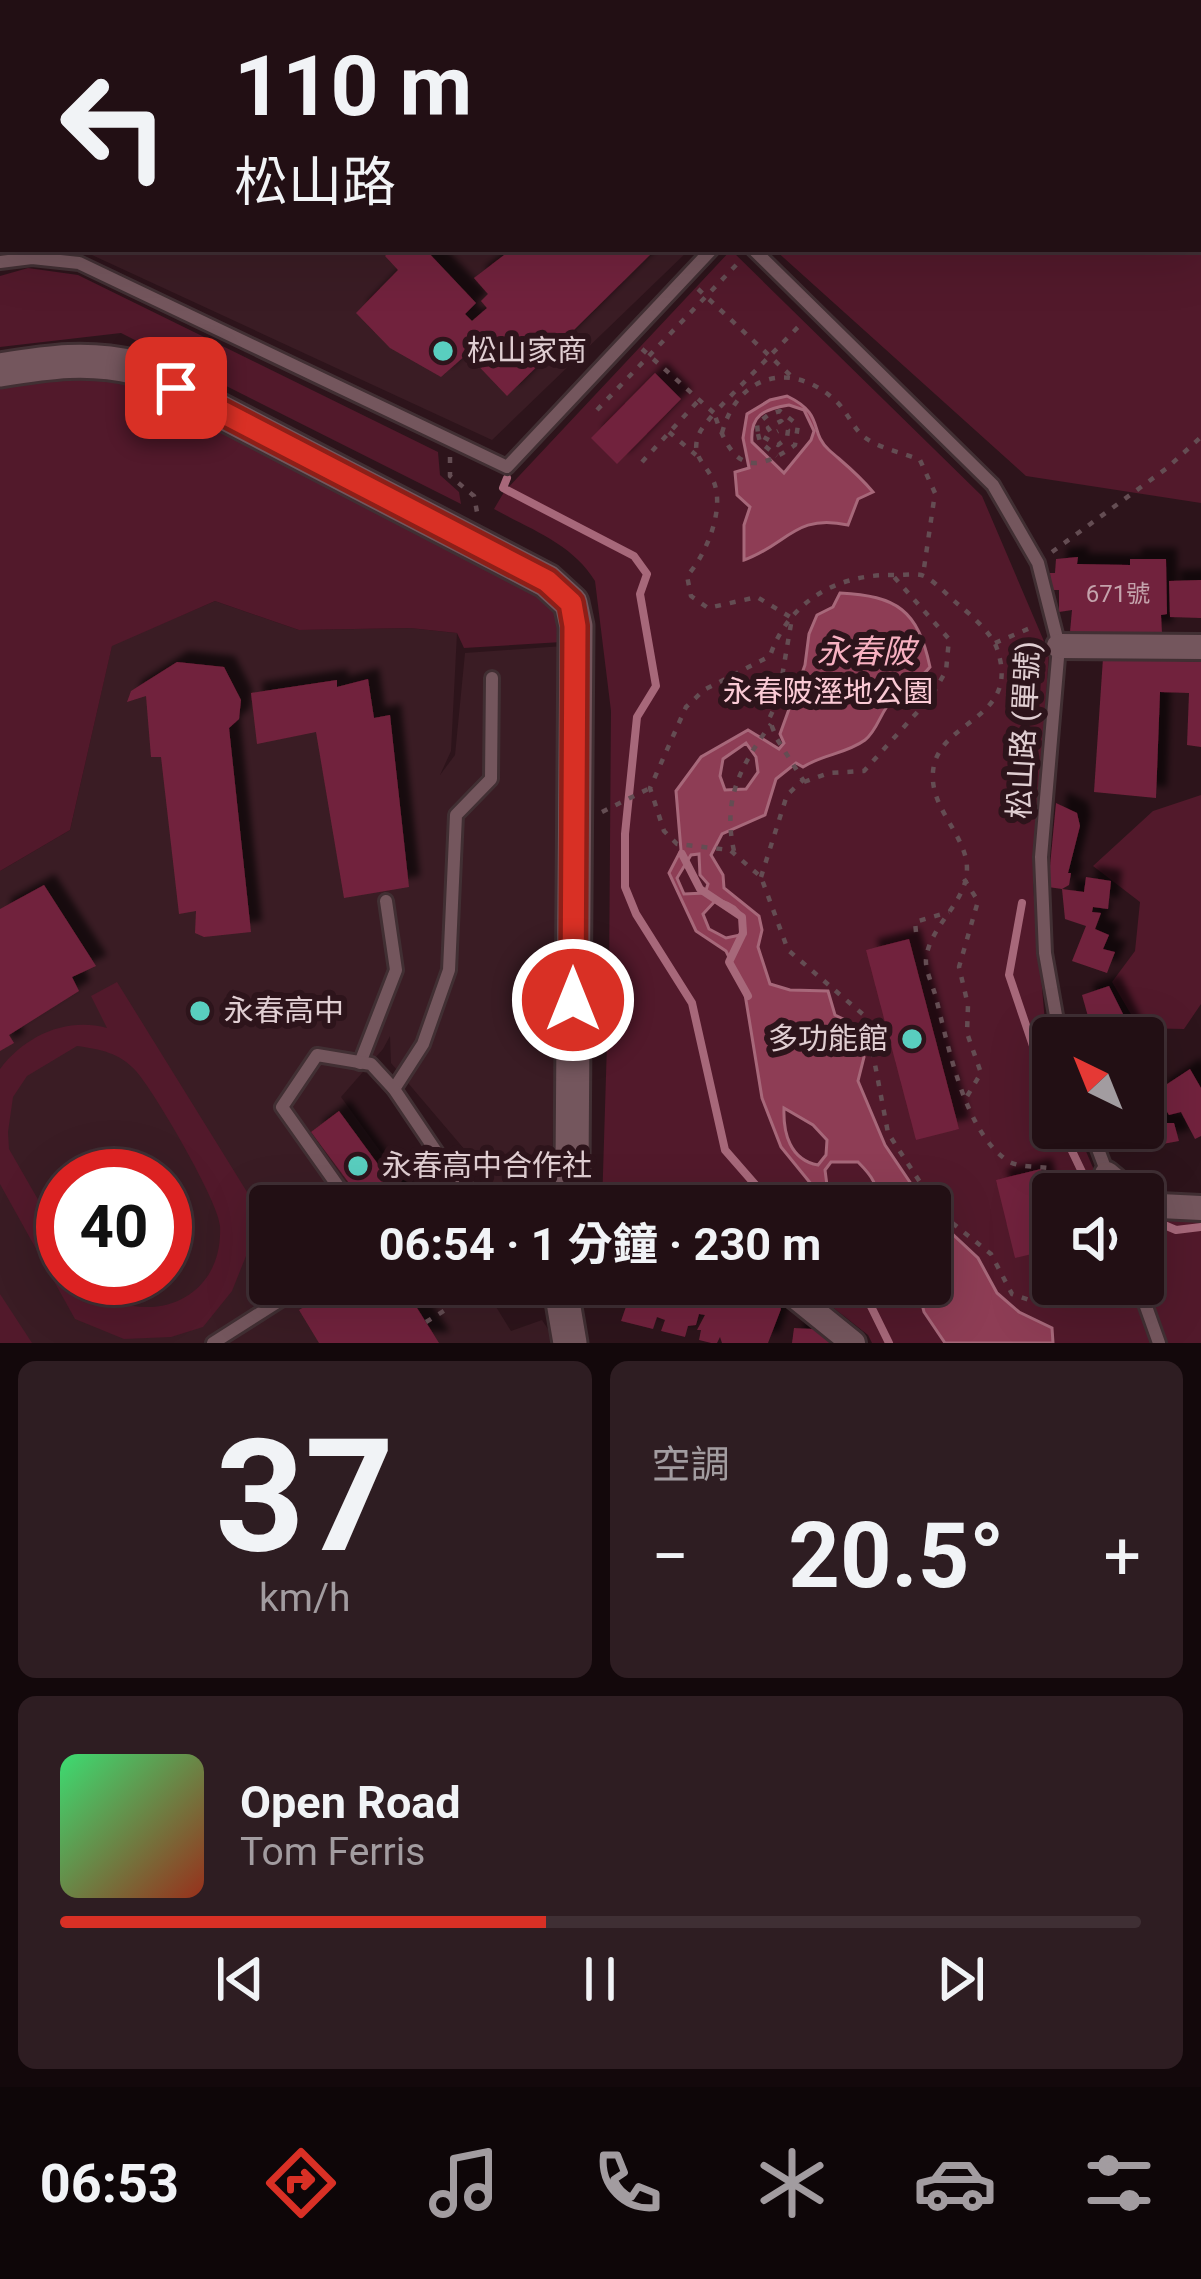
<!DOCTYPE html>
<html lang="zh-TW">
<head>
<meta charset="utf-8">
<style>
	body { margin:0; font-family:Roboto,"Noto Sans TC",sans-serif; background:#2e1d22; color:#f1f3f6; height:100vh; display:flex; flex-direction:column; font-size:45px; white-space:nowrap }
	* { box-sizing:border-box; margin:0 }
	p { font-size:39px; color:#a29ca0 }
	.icon { flex:none; width:66px; height:66px; fill:none; stroke:currentColor; stroke-width:2; stroke-linecap:round; stroke-linejoin:round }
	.map { position:relative; height:1343px; overflow:hidden }
	.sheet { display:flex; flex-direction:column; gap:18px; padding:18px; background:#13080b; flex:1 }
	.sheet>* { flex:none }
	.guide { position:absolute; left:0px; top:0px; width:1203px; height:252px; box-shadow:0 12px 48px #0002,0 0 0 3px #3f2f34; background:#220f14; color:#f1f3f6; overflow:hidden }
	.needle { width:78px; rotate:317deg }
	.buttons { position:absolute; left:1032px; top:1017px; display:grid; gap:24px }
	.buttons a { display:grid; place-items:center; width:132px; height:132px; border-radius:12px; background:#220f14; box-shadow:0 12px 48px #0002,0 0 0 3px #3f2f34; font-size:60px }
	.speed { position:absolute; left:36px; top:1149px; display:flex; gap:24px; font-size:60px; font-weight:700; text-align:center }
	.speed>* { display:grid; place-content:center; width:156px; height:156px; border-radius:50%; background:#220f14; box-shadow:0 12px 48px #0002,0 0 0 3px #3f2f34; line-height:1 }
	.speed .limit { border:18px solid #d22; background:#fff; color:#111 }
	.pin { position:absolute; display:grid; place-items:center; width:102px; height:102px; color:#fff; margin:-51px; border-radius:24px; box-shadow:0 6px 18px #0006 }
	.me { position:absolute; width:132px; margin:-66px; rotate:0deg; stroke-linejoin:round; filter:drop-shadow(0 0 9px #0008) }
	.turn { display:flex; align-items:center; gap:42px; height:252px; padding:0 36px; font-size:54px }
	.turn .icon { width:156px; height:156px; stroke-width:2.5 }
	.turn b { display:block; font-size:84px; line-height:102px }
	.big { font-size:90px; font-weight:700; line-height:1.1 }
	.sheet .card { flex:1; display:flex; flex-direction:column; justify-content:center; gap:18px; min-width:0; padding:0 42px; border-radius:18px; background:#2e1d22 }
	.sheet .dial { align-items:center; gap:0 }
	.dial b { font-size:156px; line-height:1 }
	.song { display:flex; align-items:center; gap:36px }
	.cover { width:144px; height:144px; border-radius:18px; background:linear-gradient(135deg,hsl(140 70% 55%),hsl(10 70% 35%)) }
	.played { height:12px; border-radius:6px; background:linear-gradient(90deg,#d93025 45%,#3f2f34 45%) }
	.keys { display:flex; justify-content:space-around; direction:ltr }
	.heat { display:flex; justify-content:space-between; align-items:center; font-size:66px; direction:ltr }
	.sheet .tiles { flex:1; display:grid; gap:18px; grid-template-columns:1fr 1fr }
	.card:last-child { grid-column:span 2 }
	.trip { position:absolute; left:249px; top:1185px; width:702px; height:120px; border-radius:12px; background:#220f14; box-shadow:0 12px 48px #0002,0 0 0 3px #3f2f34; font-weight:700; line-height:120px; text-align:center }
	.menu { display:flex; height:192px; justify-content:space-around; align-items:center; background:#0e0608; color:#a29ca0 }
	.menu .icon { width:84px; height:84px }
	.menu .current { color:#d93025 }
	.menu b { font-size:54px; color:#f1f3f6 }
	.map>svg:first-child { display:block }
	.built { fill:#3a1c24; fill-rule:evenodd }
	.green { fill:#52192b; fill-rule:evenodd }
	.water { fill:#8e3d55; stroke:#a7687a; stroke-width:3; fill-rule:evenodd }
	.lines { fill:none; stroke-linecap:round; stroke-linejoin:round }
	.stream { stroke:#a7687a; stroke-width:8 }
	.building { fill:#71223c; filter:url(#shadow) }
	.lane-casing { stroke:#412f33; stroke-width:18 }
	.street-casing { stroke:#412f33; stroke-width:30 }
	.secondary-casing { stroke:#412f33; stroke-width:39 }
	.path { stroke:#644d53; stroke-width:4.5; stroke-dasharray:6 9; stroke-linecap:butt }
	.lane { stroke:#74565d; stroke-width:12 }
	.street { stroke:#74565d; stroke-width:24 }
	.secondary { stroke:#74565d; stroke-width:33 }
	.route-casing { stroke:#8d1f18; stroke-width:30 }
	.route { stroke:#d93025; stroke-width:21 }
	.poi-dot { fill:#59cebf; stroke:#2d141b; stroke-width:4.5 }
	.labels { text-anchor:middle; stroke-width:12; stroke-linejoin:round; paint-order:stroke }
	.number-label { font-size:24px; fill:#c4a3ac }
	.poi-label { font-size:30px; fill:#e0ced2; stroke:#2d141b; text-anchor:start }
	.park-label { font-size:30px; fill:#fbcad5; stroke:#2d141b }
	.street-label { font-size:30px; fill:#e0ced2; stroke:#2d141b }
	.water-label { font-size:33px; font-style:italic; fill:#f8b1c1; stroke:#2d141b }
</style>
</head>
<body>
<div class="map">
<svg width="1201" height="1343" viewBox="0 0 1201 1343">
	<defs>
		<filter id="shadow"><feDropShadow dx="11" dy="-11" stdDeviation="3" flood-color="#0009"/></filter>
	</defs>
	<rect width="100%" height="100%" fill="#2d141b"/>
	<g class="built">
		<polygon points="0,0 519,0 522,3 3,3 0,245"/>
		<polygon points="79,249 690,249 492,440"/>
		<path d="M215,601L299,630L410,628L457,633L451,751L440,775L455,755L465,653L563,646L552,1164L505,1197L391,1063L390,1036L383,1049L341,1097L420,1206H270V1284H482L511,1331L542,1320L557,1343H0V871L70,830L112,645ZM63,1176H165V1278H63Z"/>
	</g>
	<g class="green">
		<polygon points="556,0 1201,0 1201,503 1026,476 774,249 1200,249 1200,3"/>
		<path d="M731,250L982,496L1049,653L1033,885L1049,1068L1053,1077V1128H1076L1094,1170L1112,1194H1053V1284H1143V1217L1201,1220V1343H872L868,1335L803,1284H930V1206H602L609,978L611,711L595,581C573,544 530,529 494,509L504,492Z"/>
		<polygon points="28,268 78,275 438,452 440,475 459,492 461,504 121,333 0,347 0,276"/>
		<polygon points="135,374 547,586 560,612 562,642 464,648 457,633 410,628 299,630 215,601 112,646 70,830 0,871 0,380"/>
		<polygon points="1201,795 1201,1004 1184,1029 1139,1028 1112,982 1135,951 1140,902 1093,866 1153,811"/>
		<path d="M117,982L270,1229L271,1284L267,1286L246,1256L232,1291L203,1327L171,1337L124,1339L75,1319L0,1184V1069C25,1036 66,1017 107,1028L91,996ZM77,1046C100,1049 120,1053 136,1071C154,1091 219,1202 220,1226C224,1307 135,1333 83,1278H63V1243L9,1149L8,1132L13,1097L27,1076Z"/>
		<polygon points="0,1294 32,1343 0,1343"/>
	</g>
	<g class="water">
		<path d="M787,396C826,415 808,431 829,450C846,465 858,474 873,492L858,499L848,525C795,513 787,545 744,560V525L750,507L737,495L735,472L749,468L743,438L747,414L770,400ZM789,405L804,410L814,431L811,440L784,473L752,442C750,415 764,409 789,405Z"/>
		<path d="M840,593C897,596 918,610 930,667C919,681 905,687 893,699C881,710 878,730 865,740C846,754 823,754 803,767L796,763L776,779L765,815L722,834L711,855L723,875L724,888L759,916L762,930L758,947L770,984L790,990L828,991L835,1015L855,1025L864,1057L858,1081L885,1145L926,1206H875C879,1185 873,1177 858,1162H831L825,1170L828,1193L839,1206H829L781,1147L762,1098L744,988L726,951L696,931L669,873L681,850L676,791L701,757L748,730L779,749L784,743L780,734L805,665L809,634L817,615L833,607ZM746,743L756,757L758,772L746,789L725,790L720,776L723,759ZM699,854L700,875L708,884L705,893L684,894L677,878L691,855ZM716,900C736,903 745,914 745,934L726,938L709,929L703,914ZM784,1108L813,1125L827,1140L826,1155L818,1165C790,1160 783,1133 784,1108Z"/>
		<polygon points="930,1213 978,1258 997,1293 1019,1312 1052,1328 1053,1343 945,1343 924,1312 917,1284 930,1284"/>
	</g>
	<g class="lines">
		<g class="stream">
			<polyline points="507,478 503,488 634,556 647,574 640,594 656,686 637,717 625,834 625,887 636,914 692,1003 725,1150 774,1206"/>
			<polyline points="682,854 700,889 742,917 743,933 729,962 748,996"/>
			<polyline points="1022,903 1009,975 1053,1105"/>
			<polyline points="1061,1128 1083,1174 1105,1194"/>
			<polyline points="1143,1216 1176,1230 1201,1227"/>
			<polyline points="860,1284 889,1343"/>
		</g>
	</g>
	<g class="building">
		<polygon points="392,249 425,249 476,303 465,314 472,321 487,308 481,301 488,294 474,278 512,249 656,249 507,396 467,354 441,377 390,348 356,313 398,270 385,256"/>
		<polygon points="655,373 681,399 617,464 591,438"/>
		<polygon points="1078,557 1077,564 1130,565 1130,559 1166,559 1167,614 1161,615 1162,633 1084,637 1083,633 1070,632 1072,610 1059,612 1059,590 1051,590 1050,573 1055,573 1056,559"/>
		<polygon points="1201,580 1201,618 1170,617 1169,581"/>
		<polygon points="1103,658 1201,662 1201,747 1187,745 1189,693 1160,692 1156,798 1094,792"/>
		<polygon points="177,662 224,667 241,700 239,719 229,728 251,932 204,937 195,933 196,911 179,914 161,757 151,757 146,696 127,702 131,691"/>
		<polygon points="368,679 374,718 390,715 409,887 344,898 316,732 257,744 251,693 337,680 337,687"/>
		<polygon points="1056,803 1077,813 1080,826 1068,873 1071,873 1069,885 1062,889 1084,892 1086,877 1111,881 1108,909 1093,907 1092,912 1101,913 1095,929 1109,935 1103,949 1115,952 1107,973 1072,961 1086,926 1065,919 1062,889 1048,887"/>
		<polygon points="44,885 96,966 72,977 79,991 9,1035 14,1043 0,1051 0,909"/>
		<polygon points="909,939 959,1129 916,1140 866,950"/>
		<polygon points="1109,986 1135,1038 1094,1038 1082,995"/>
		<polygon points="1143,1053 1146,1053 1150,1090 1143,1092"/>
		<polygon points="1190,1069 1201,1088 1201,1136 1195,1139 1181,1112 1169,1115 1155,1092"/>
		<polygon points="1152,1097 1164,1123 1174,1123 1179,1141 1125,1151 1118,1128 1143,1128 1143,1100"/>
		<polygon points="339,1111 405,1201 398,1206 366,1206 311,1132"/>
		<polygon points="1041,1169 1053,1218 1053,1249 1015,1258 996,1180"/>
		<polygon points="342,1284 402,1284 439,1343 319,1343 299,1310"/>
		<polygon points="621,1284 685,1284 779,1304 781,1309 768,1343 722,1343 720,1337 717,1343 711,1343 699,1340 701,1330 697,1330 705,1315 699,1314 696,1325 688,1326 685,1337 661,1331 665,1320 657,1317 653,1329 621,1321 629,1298 617,1295"/>
		<polygon points="794,1328 832,1330 839,1343 792,1343"/>
	</g>
	<g class="lines">
		<defs>
			<g id="lane">
				<polyline points="536,0 539,3"/>
				<polyline points="753,249 993,485 1038,563 1059,646 1041,857 1045,953 1060,1038"/>
				<polyline points="0,262 32,258 79,263 507,467 712,249"/>
				<polyline points="360,1063 396,970 386,901"/>
				<polyline points="394,1089 423,1044 449,970 456,815 491,779 492,678"/>
				<polyline points="1090,1128 1107,1173"/>
				<polyline points="352,1206 282,1107 317,1055 371,1064 394,1089 454,1178 491,1206"/>
				<polyline points="1138,1284 1159,1343"/>
				<polyline points="213,1343 306,1284"/>
			</g>
			<g id="street">
				<polyline points="1059,646 1201,647"/>
				<polyline points="1107,1174 1131,1194"/>
				<polyline points="1143,1199 1160,1206 1201,1208"/>
				<polyline points="780,1284 853,1343"/>
			</g>
			<g id="secondary">
				<path d="M0,370C49,362 88,356 137,368L547,581L571,603L576,626L572,1170L562,1206"/>
				<polyline points="560,1284 570,1343"/>
			</g>
		</defs>
		<use href="#lane" class="lane-casing"/>
		<use href="#street" class="street-casing"/>
		<use href="#secondary" class="secondary-casing"/>
		<g class="path">
			<polyline points="1036,0 1037,3"/>
			<polyline points="1127,0 1129,3"/>
			<polyline points="1200,71 1201,71"/>
			<polyline points="1200,219 1201,221"/>
			<polyline points="698,289 790,375"/>
			<polyline points="642,349 714,413 802,323"/>
			<polyline points="597,410 739,262"/>
			<polyline points="669,432 696,455"/>
			<path d="M722,433C738,373 793,360 837,402C848,413 855,432 867,439C882,449 904,453 920,460L935,493L923,575"/>
			<polyline points="758,434 760,442 777,456"/>
			<polyline points="450,457 450,476 474,496 477,512"/>
			<polyline points="642,462 699,400"/>
			<polyline points="1052,552 1167,468 1201,437"/>
			<polyline points="995,643 1035,626"/>
			<polyline points="804,782 829,773 864,771 931,697 946,671 949,639 894,577"/>
			<polyline points="602,812 650,788"/>
			<path d="M734,851C722,799 741,765 771,724"/>
			<path d="M761,877L787,795L803,780L777,739L769,719L778,700L792,618L757,597L708,608L691,596L687,576C706,555 726,508 713,480C706,464 691,456 698,437C700,429 709,420 714,413C731,463 748,479 795,445L798,425L780,411L768,415L757,424L758,434L778,445L787,438L788,430L781,421L768,428L772,434L778,431"/>
			<polyline points="964,879 978,901 959,967 968,1005 967,1033 981,1073 966,1098"/>
			<polyline points="916,932 915,922 949,912"/>
			<path d="M1057,1194L1049,1168C1035,1166 1016,1168 1005,1159C963,1127 948,1044 935,994C932,984 925,969 926,959C930,922 974,899 966,859C959,827 926,802 934,765C945,718 1023,718 996,646C990,632 971,615 959,605C949,597 936,582 924,576C917,573 905,575 897,575C839,573 789,600 770,656L704,690L686,707L650,788L664,831L677,844L730,850L761,877L788,950L866,1017L888,1133L940,1213L991,1254L1012,1294L1041,1304L1092,1292L1091,1284"/>
			<polyline points="426,1322 487,1284"/>
		</g>
		<use href="#lane" class="lane"/>
		<use href="#street" class="street"/>
		<use href="#secondary" class="secondary"/>
	</g>
	<g class="lines">
		<defs>
			<polyline id="route" points="176,388 547,581 571,603 575,626 573,1000"/>
		</defs>
		<use href="#route" class="route-casing"/>
		<use href="#route" class="route"/>
	</g>
	<g class="poi-dot">
		<circle cx="443" cy="351" r="12"/>
		<circle cx="200" cy="1011" r="12"/>
		<circle cx="912" cy="1039" r="12"/>
		<circle cx="358" cy="1166" r="12"/>
	</g>
	<g class="labels">
		<g class="number-label">
			<text x="1118" y="602">671號</text>
		</g>
		<g class="poi-label">
			<text x="467" y="361">松山家商</text>
			<text x="224" y="1021">永春高中</text>
			<text x="888" y="1049" text-anchor="end">多功能館</text>
			<text x="382" y="1176">永春高中合作社</text>
		</g>
		<g class="park-label">
			<text x="828" y="702">永春陂溼地公園</text>
		</g>
		<g class="street-label">
			<text transform="translate(1024 730) rotate(-87)" y="10">松山路 (單號)</text>
		</g>
		<g class="water-label">
			<text x="866" y="663">永春陂</text>
		</g>
	</g>
</svg>
<div class="buttons">
<a><svg class="needle" viewBox="-14 -14 28 28"><path d="M0-13l5 13h-10z" fill="#e53935"/><path d="M0 13l5-13h-10z" fill="#a29ca0"/></svg></a>
<a><svg class="icon" aria-label="sound" viewBox="0 0 24 24"><path d="M4 9h4l5-4v14l-5-4H4zM17 9q2 3 0 6"/></svg></a>
</div>
<div class="speed"><div class="limit">40</div></div>
<div class="pin" style="left:176px;top:388px;background:#d93025"><svg class="icon" aria-label="arrive" viewBox="0 0 24 24"><path d="M6 21V4h12l-3 4 3 4H6"/></svg></div>
<svg class="me" style="left:573px;top:1000px" viewBox="-20 -20 40 40"><circle r="17" fill="#d93025" stroke="#fff" stroke-width="3"/><path d="M0-11L8 9 0 5-8 9z" fill="#fff"/></svg>
<div class="trip">06:54 · 1 分鐘 · 230 m</div>
<div class="guide">
<div class="turn"><svg class="icon" aria-label="left" viewBox="0 0 24 24"><path d="M17 20v-9H6M10 6l-5 5 5 5"/></svg><div><b>110 m</b>松山路</div></div>
</div>
</div>
<section class="sheet">
<div class="tiles">
<div class="card dial"><b>37</b><p>km/h</p></div>
<div class="card"><p>空調</p>
<div class="heat"><a>−</a><b class="big">20.5°</b><a>+</a></div>
</div>
<div class="card">
<div class="song"><i class="cover"></i><div><b>Open Road</b><p>Tom Ferris</p></div></div>
<div class="played"></div>
<div class="keys"><svg class="icon" aria-label="previous" viewBox="0 0 24 24"><path d="M18 5L8 12l10 7zM5 5v14"/></svg><svg class="icon" aria-label="pause" viewBox="0 0 24 24"><path d="M8 5v14M16 5v14"/></svg><svg class="icon" aria-label="next" viewBox="0 0 24 24"><path d="M6 5l10 7-10 7zM19 5v14"/></svg></div>
</div>
</div>
</section>
<nav class="menu">
<b>06:53</b>
<svg class="icon current" aria-label="directions" viewBox="0 0 24 24"><path d="M12 3l9 9-9 9-9-9zM9 14v-3h6M13 9l2 2-2 2"/></svg>
<svg class="icon" aria-label="music" viewBox="0 0 24 24"><path d="M9 18V5l10-2v13"/><circle cx="6" cy="18" r="3"/><circle cx="16" cy="16" r="3"/></svg>
<svg class="icon" aria-label="phone" viewBox="0 0 24 24"><path d="M5 4h4l2 5-3 2q2 4 5 5l2-3 5 2v4C11 20 4 13 5 4z"/></svg>
<svg class="icon" aria-label="climate" viewBox="0 0 24 24"><path d="M12 3v18M4 7l16 10M4 17L20 7"/></svg>
<svg class="icon" aria-label="car" viewBox="0 0 24 24"><path d="M5 17H2v-5l4-1 3-4h7l3 4 3 1v5h-3M9 17h6M6 11h13"/><circle cx="7" cy="17" r="2"/><circle cx="17" cy="17" r="2"/></svg>
<svg class="icon" aria-label="filters" viewBox="0 0 24 24"><path d="M4 7h16M4 17h16"/><circle cx="9" cy="7" r="2"/><circle cx="15" cy="17" r="2"/></svg>
</nav>
</body>
</html>
